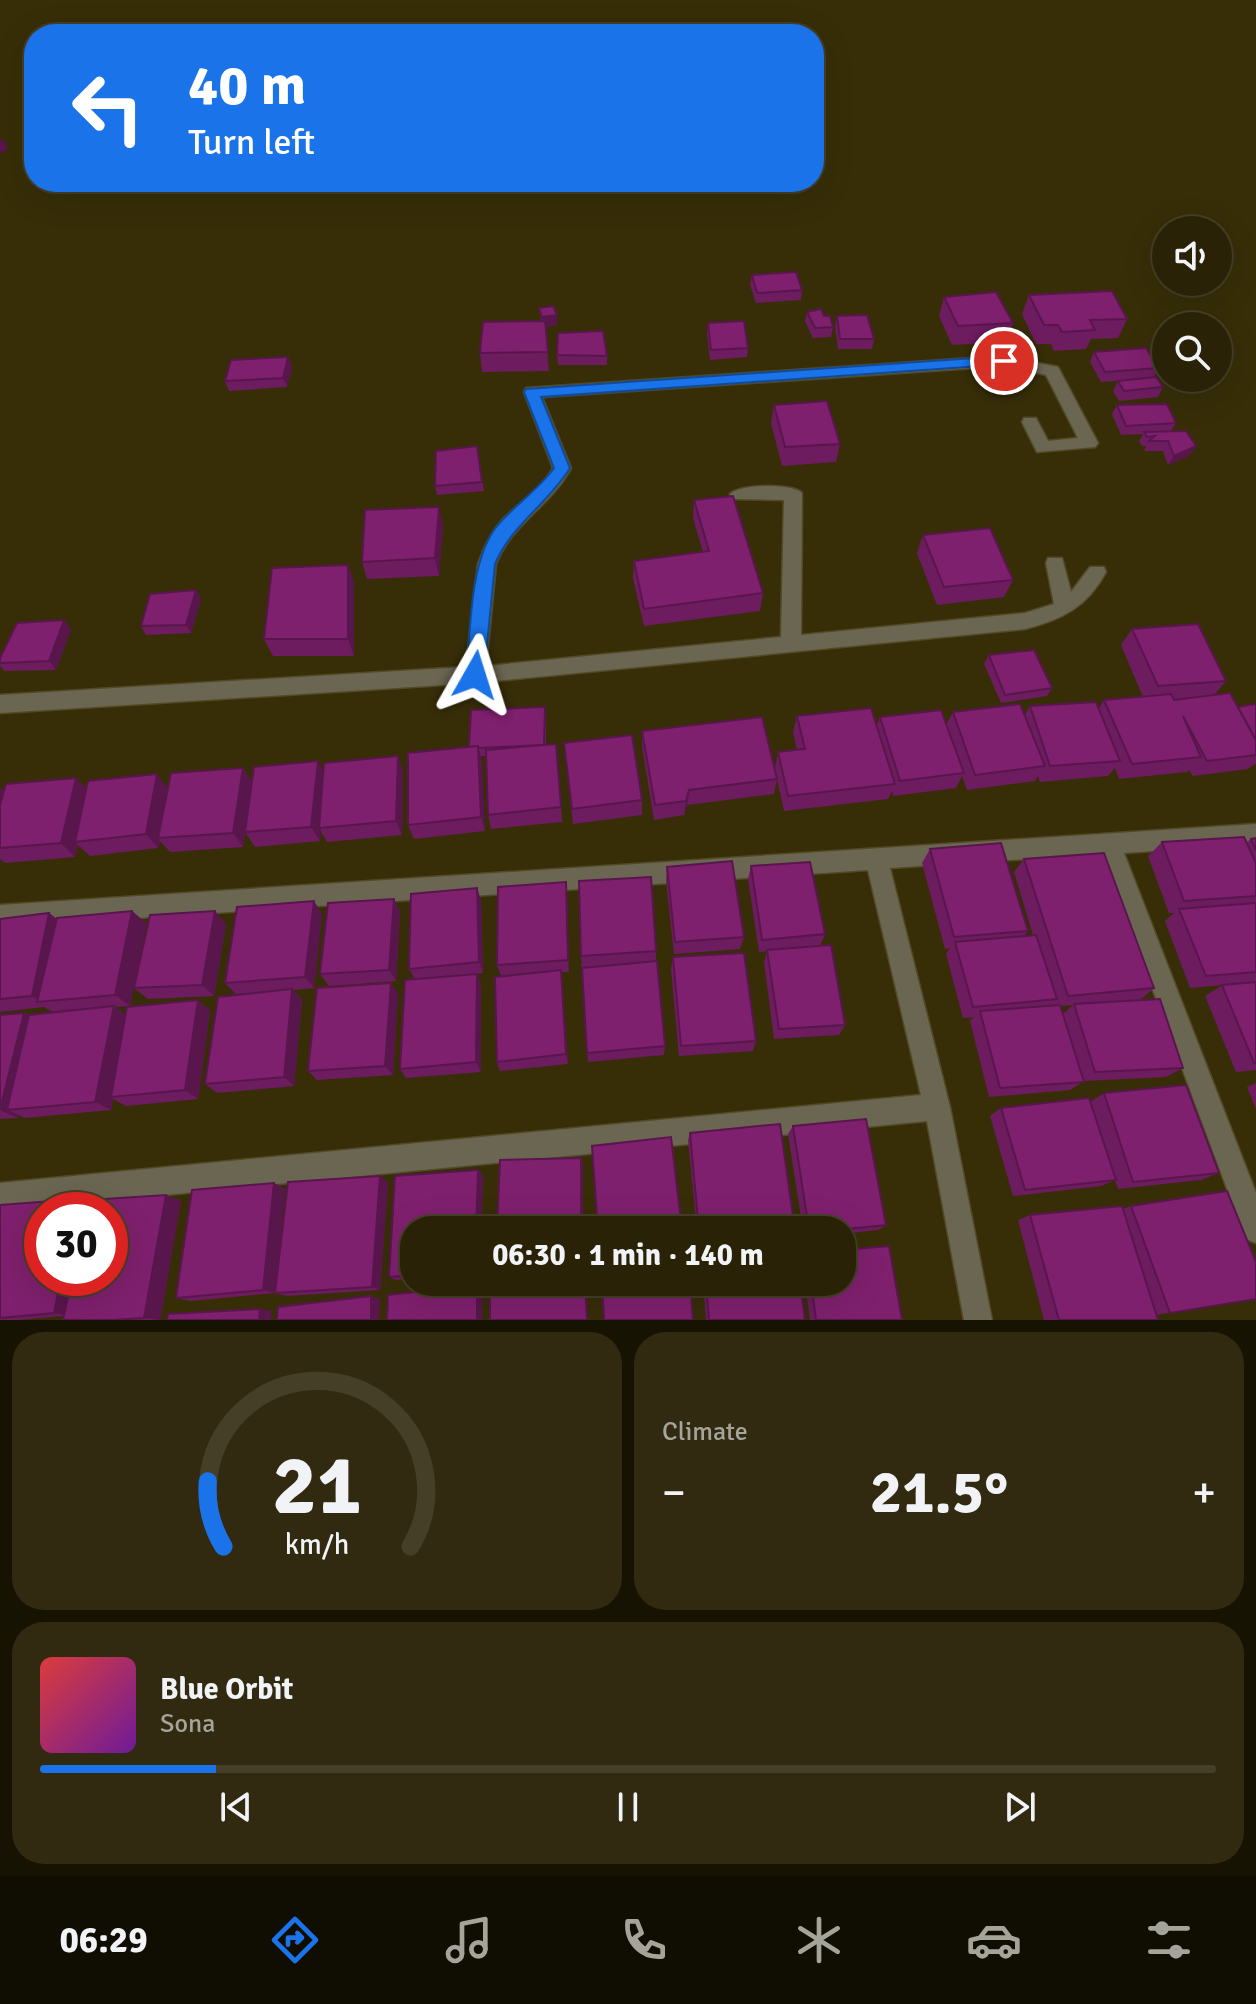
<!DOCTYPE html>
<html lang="en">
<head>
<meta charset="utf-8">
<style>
	body { margin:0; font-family:Signika,sans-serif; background:#312a10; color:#f1f3f6; height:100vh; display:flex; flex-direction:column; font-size:30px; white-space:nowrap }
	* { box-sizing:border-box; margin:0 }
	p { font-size:26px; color:#a5a49b }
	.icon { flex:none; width:44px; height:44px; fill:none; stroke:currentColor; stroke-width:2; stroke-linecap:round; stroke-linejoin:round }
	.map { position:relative; height:1320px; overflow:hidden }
	.side { display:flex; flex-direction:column; gap:12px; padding:12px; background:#171303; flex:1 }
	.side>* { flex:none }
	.hud { position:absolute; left:24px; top:24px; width:800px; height:168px; border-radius:32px; box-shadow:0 8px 32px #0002,0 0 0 2px #453f28; background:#1a73e8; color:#fff; overflow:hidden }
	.fabs { position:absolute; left:1152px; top:216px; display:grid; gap:16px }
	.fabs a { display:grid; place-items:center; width:80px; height:80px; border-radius:50%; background:#292206; box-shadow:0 8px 32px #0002,0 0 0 2px #453f28; font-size:40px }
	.speed { position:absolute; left:24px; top:1192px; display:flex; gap:16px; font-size:40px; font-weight:700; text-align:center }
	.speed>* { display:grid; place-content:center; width:104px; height:104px; border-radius:50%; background:#292206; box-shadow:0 8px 32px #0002,0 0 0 2px #453f28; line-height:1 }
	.speed .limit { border:12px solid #d22; background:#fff; color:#111 }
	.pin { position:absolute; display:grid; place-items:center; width:68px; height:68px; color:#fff; margin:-34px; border:4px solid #fff; border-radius:50%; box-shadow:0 2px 8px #0007 }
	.me { position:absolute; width:88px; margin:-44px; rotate:6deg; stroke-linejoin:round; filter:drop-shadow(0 0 6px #0008) }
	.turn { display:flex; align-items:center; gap:28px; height:168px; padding:0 32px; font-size:36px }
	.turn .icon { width:104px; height:104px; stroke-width:2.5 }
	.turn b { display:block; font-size:56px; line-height:68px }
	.big { font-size:60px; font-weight:700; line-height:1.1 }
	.side .widget { flex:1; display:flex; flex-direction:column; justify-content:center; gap:12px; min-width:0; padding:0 28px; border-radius:32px; background:#312a10 }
	.side .dial { align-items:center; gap:0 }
	.dial svg { height:208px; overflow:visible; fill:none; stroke:#453f28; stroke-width:7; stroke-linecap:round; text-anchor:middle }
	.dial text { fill:#f1f3f6; stroke:none }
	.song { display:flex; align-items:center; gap:24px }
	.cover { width:96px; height:96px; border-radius:12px; background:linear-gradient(135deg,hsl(0 70% 55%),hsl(280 70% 35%)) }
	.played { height:8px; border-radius:4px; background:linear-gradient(90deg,#1a73e8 15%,#453f28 15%) }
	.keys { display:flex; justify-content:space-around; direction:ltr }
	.heat { display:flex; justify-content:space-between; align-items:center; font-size:44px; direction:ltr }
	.side .tiles { flex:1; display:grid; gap:12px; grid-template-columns:1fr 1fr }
	.widget:last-child { grid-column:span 2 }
	.trip { position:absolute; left:400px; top:1216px; width:456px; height:80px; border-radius:32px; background:#292206; box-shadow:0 8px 32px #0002,0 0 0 2px #453f28; font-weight:700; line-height:80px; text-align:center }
	.tabs { display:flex; height:128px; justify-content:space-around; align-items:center; background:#100e02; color:#a5a49b }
	.tabs .icon { width:56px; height:56px }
	.tabs .selected { color:#1a73e8 }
	.tabs b { font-size:36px; color:#f1f3f6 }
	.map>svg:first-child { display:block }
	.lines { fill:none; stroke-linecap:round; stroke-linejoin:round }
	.street-casing { stroke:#524a26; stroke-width:3 }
	.street { fill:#6b6652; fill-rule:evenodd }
	.wall { fill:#6d1c5f; fill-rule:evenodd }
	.shaded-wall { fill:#59164d }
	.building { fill:#7f206e; stroke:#59164d; stroke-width:2 }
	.route { fill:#1a73e8; stroke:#114b97; stroke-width:2 }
</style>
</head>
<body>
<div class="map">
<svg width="1256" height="1320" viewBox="0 0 1256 1320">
	<rect width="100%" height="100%" fill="#372e08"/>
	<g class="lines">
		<defs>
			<g id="street">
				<path d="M1004,356L1058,367L1098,443L1095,447L1037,452L1022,422L1024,418H1036L1048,441L1078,438L1046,375L1004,366L542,397L571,468C551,506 512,523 496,564L486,666L781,637L784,500L733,499L730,494C739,484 793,483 802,493L801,635L1025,613L1054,604L1046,563L1048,558H1062L1071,592L1090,567H1104L1106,572C1088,606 1062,620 1025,629L475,683L0,713V695L466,667L478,564C484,547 491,532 503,519C520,502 541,490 553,468L524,392L526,388Z"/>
				<polygon points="1256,824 1256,844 1124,853 1256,1193 1256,1243 1246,1239 1242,1229 1102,854 890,868 950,1107 992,1320 964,1320 927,1121 0,1211 0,1183 921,1095 868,870 0,927 0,905"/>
			</g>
		</defs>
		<use href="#street" class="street-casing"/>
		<use href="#street" class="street"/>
	</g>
	<g class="wall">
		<polygon points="752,275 802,290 801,300 756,303 750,285"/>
		<polygon points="1029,295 1127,319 1118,338 1091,339 1086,349 1054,351 1051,344 1036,344 1022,314"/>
		<polygon points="944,297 1013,323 1006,342 952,345 939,316"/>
		<polygon points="539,308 557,325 545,327 549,371 482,372 480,353 541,321"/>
		<polygon points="807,312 824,316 833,327 831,337 813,338 805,321"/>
		<polygon points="837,316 874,339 872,349 838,349 835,326"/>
		<polygon points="708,323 748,348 747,357 710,360 707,333"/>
		<polygon points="1094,352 1158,368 1153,378 1163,387 1158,397 1119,401 1113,391 1118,381 1144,379 1101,382 1090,362"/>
		<polygon points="557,355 607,356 607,365 558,365"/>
		<polygon points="288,357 292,367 287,387 229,391 225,381"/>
		<polygon points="774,405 840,444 836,462 782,466 771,423"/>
		<polygon points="1117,405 1176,423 1171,431 1190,455 1168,465 1163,451 1144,451 1146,446 1142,446 1139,441 1143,434 1121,435 1112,414"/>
		<polygon points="477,446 484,491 437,495 435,486"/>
		<polygon points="694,500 763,593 760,611 644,626 633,578 634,561 703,552 693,518"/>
		<polygon points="443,525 439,576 367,579 362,562"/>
		<polygon points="923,535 1013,580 1004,597 937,605 917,553"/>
		<polygon points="348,565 354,583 354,656 273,656 264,639"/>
		<polygon points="196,590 201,599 191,633 146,635 141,626"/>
		<polygon points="71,629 56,670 5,671 0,666 0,658"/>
		<polygon points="1132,629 1226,681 1214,695 1238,707 1256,705 1256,764 1253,765 1248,769 1193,776 1189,770 1187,772 1119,779 1115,768 1108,776 1040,782 1038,776 1035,781 967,790 962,776 956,788 893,796 892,791 888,799 784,811 777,779 774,794 687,805 684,815 654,820 642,747 642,731 775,768 778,752 797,750 793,732 797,716 877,725 880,717 946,725 953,712 1025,715 1030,706 1099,708 1104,700 1143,697 1121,645"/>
		<polygon points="989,655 1052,688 1047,696 1001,703 984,664"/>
		<polygon points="546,715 546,745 558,759 562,822 491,829 488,815 486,756 481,756 485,831 414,839 408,825 469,747"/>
		<polygon points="564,743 642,800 642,815 573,824"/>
		<polygon points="243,768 252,783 324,773 403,771 402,835 327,842 320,830 320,841 255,847 245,832 249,808 243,847 170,852 160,841 158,848 90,856 78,845 75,857 5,863 0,859 0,788 4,792 86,788 168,788"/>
		<polygon points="1256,838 1256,1070 1236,1072 1205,996 1223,985 1190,988 1165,921 1174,913 1169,913 1148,856 1162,842 1247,842 1251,839"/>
		<path d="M930,849L1028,931L1024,936L1033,935L1014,872L1024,859L1154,988L1140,1000L1183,1068L1166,1077L1084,1081L1070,1090L989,1097L970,1021L974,1017L963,1018L946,954L950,948L945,949L922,863ZM1073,1005L1063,1014L1061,1006Z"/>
		<polygon points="751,866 825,934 820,946 845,1025 839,1035 774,1039 764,962 767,951 759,952 748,879"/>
		<polygon points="667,867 744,937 740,949 674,954 666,881"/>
		<polygon points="566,882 567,896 569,972 561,972 568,1064 500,1071 497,1062 501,976 497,965"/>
		<polygon points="477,888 481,901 483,973 458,976 477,974 481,986 481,1072 406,1078 400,1069 415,979 409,969"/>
		<polygon points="132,911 146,923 130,1006 114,1007 125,1015 198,1000 210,1011 198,1099 126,1106 113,1099 111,1110 25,1118 19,1115 18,1118 0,1119 0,1015 24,1013 29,1016 53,1012 44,1007 0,1012 0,919 49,913 57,919"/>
		<polygon points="400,911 396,981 329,986 320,974"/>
		<polygon points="322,914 314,988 293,990 302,1000 294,1086 217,1093 205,1084 278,991 236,994 225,983"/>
		<polygon points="226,924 214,996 148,999 134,988"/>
		<polygon points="656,951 656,962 665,1046 664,1055 588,1062 581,956"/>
		<polygon points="673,957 756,1041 753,1051 679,1056 671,969"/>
		<polygon points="398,994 393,1075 317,1080 308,1071"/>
		<polygon points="1256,1083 1256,1109 1247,1087"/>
		<polygon points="1104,1093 1219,1173 1201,1180 1118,1189 1115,1180 1101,1186 1013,1196 990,1116 1001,1108 1090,1102"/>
		<polygon points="793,1126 886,1225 878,1230 842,1234 842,1230 803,1230 788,1134"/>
		<polygon points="690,1133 795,1230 697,1230 688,1140"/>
		<polygon points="478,1170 483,1176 481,1230 414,1230 414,1279 396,1280 389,1277 395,1176"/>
		<polygon points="380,1176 388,1183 380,1290 286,1296 275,1293 191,1301 176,1298 274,1183 285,1189 275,1287"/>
		<polygon points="166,1195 181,1201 160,1320 63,1320 64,1316 18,1320 0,1320 0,1205 78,1199 89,1202"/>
		<polygon points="1131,1206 1256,1299 1156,1315 1158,1320 1044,1320 1018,1220 1030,1215 1123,1209"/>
		<polygon points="703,1282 800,1282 805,1320 706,1320"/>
		<polygon points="805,1282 842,1282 902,1320 810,1320"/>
	</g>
	<g class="shaded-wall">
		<polygon points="3,139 8,148 0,154 0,141"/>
		<polygon points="557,315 557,325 543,327 542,317"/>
		<polygon points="288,357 292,367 287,387 283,378"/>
		<polygon points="1196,446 1190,455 1168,465 1174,456"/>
		<polygon points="439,507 443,525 439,576 435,558"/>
		<polygon points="348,565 354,583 354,656 348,639"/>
		<polygon points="196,590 201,599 191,633 186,625"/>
		<polygon points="64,620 71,629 56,670 49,661"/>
		<polygon points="478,746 482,761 485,831 481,817"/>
		<polygon points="398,756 403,771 402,835 396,821"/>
		<polygon points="318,761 325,776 320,841 311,827"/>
		<polygon points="243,768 252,783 243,847 233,833"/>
		<polygon points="157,774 168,789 158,838 160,841 158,848 146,834"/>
		<polygon points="76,778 90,793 75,842 78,845 75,857 61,843"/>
		<polygon points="0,788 8,796 0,826"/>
		<polygon points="689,790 687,805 684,815 686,801"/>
		<polygon points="566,882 567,896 569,972 568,960"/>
		<polygon points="477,888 481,901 483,973 479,962"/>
		<polygon points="394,899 400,911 396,981 389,970"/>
		<polygon points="314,901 322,914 314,988 305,977"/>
		<polygon points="132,911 146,923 130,1006 115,995"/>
		<polygon points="215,911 226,924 214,996 202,985"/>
		<polygon points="49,913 65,926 42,1002 32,996"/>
		<polygon points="561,970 562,982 568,1064 566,1054"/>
		<polygon points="477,974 481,986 481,1072 476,1062"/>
		<polygon points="391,983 398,994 393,1075 385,1066"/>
		<polygon points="292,989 302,1000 294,1086 284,1077"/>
		<polygon points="198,1000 210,1011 198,1099 185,1090"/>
		<polygon points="114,1006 128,1017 111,1097 113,1099 111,1110 95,1102"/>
		<polygon points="24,1013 41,1024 7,1110 19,1115 18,1118 0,1110"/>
		<polygon points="581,1158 583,1164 583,1230 581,1230"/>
		<polygon points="478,1170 483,1176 481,1230 476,1230"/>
		<polygon points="380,1176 388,1183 380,1290 372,1287"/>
		<polygon points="274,1183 285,1189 275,1293 263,1290"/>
		<polygon points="166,1195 181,1201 160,1320 144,1318"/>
		<polygon points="78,1199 96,1204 94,1210 76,1210"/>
		<polygon points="61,1278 80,1278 72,1316 54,1313"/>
		<polygon points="585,1282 587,1282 588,1320 587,1320"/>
		<polygon points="477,1285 482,1288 482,1320 477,1320"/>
		<polygon points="371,1296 380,1299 379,1320 371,1320"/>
		<polygon points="260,1309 272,1311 271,1320 259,1320"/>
	</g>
	<g class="building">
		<polygon points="796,272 802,290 757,293 752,275"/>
		<polygon points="1112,291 1127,319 1090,320 1095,330 1062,332 1058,325 1044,325 1029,295"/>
		<polygon points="996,292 1013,323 958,326 944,297"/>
		<polygon points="553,306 557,315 542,317 539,308"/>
		<polygon points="821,309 824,316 830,316 833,327 815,328 807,312"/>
		<polygon points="867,315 874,339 840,339 837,316"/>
		<polygon points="545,321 548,352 480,353 483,322"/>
		<polygon points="744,321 748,348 711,350 708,323"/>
		<polygon points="603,331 607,356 557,355 558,333"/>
		<polygon points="1146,348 1158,368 1105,372 1094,352"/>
		<polygon points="288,357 283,378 225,381 231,360"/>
		<polygon points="1156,377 1163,387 1124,391 1118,381"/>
		<polygon points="827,401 840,444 785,447 774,405"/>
		<polygon points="1167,404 1176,423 1126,426 1117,405"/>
		<polygon points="1186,431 1196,446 1174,456 1168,441 1149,441 1155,436 1147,437 1144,432"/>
		<polygon points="477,446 482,482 435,486 436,451"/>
		<polygon points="733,496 763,593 644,609 634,561 709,551 694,500"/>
		<polygon points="439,507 435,558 362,562 365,510"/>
		<polygon points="990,528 1013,580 944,587 923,535"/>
		<polygon points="348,565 348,639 264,639 272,568"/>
		<polygon points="196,590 186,625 141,626 150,594"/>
		<polygon points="64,620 49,661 0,663 0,658 17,623"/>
		<polygon points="1198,624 1226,681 1158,686 1132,629"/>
		<polygon points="1034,650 1052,688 1005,695 989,655"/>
		<polygon points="1230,693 1256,740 1256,755 1207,761 1183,716 1201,757 1132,764 1104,700 1171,694 1174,700"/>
		<polygon points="1096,702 1120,761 1050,766 1030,706"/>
		<polygon points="1020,704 1045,766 975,775 953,712"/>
		<polygon points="1255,704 1256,705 1256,740 1238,707"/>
		<polygon points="545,707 544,745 478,748 478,746 469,747 471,710"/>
		<polygon points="871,708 895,784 788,796 778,752 805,749 797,716"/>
		<polygon points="941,710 964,773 900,781 880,717"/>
		<polygon points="762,717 777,779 689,790 686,801 655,805 642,731"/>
		<polygon points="632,735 642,800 572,809 564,743"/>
		<polygon points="556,744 561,807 488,815 486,750"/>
		<polygon points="478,746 481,817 408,825 408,753"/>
		<polygon points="398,756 396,821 319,828 324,763"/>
		<polygon points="318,761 311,827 245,832 254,767"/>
		<polygon points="243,768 233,833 158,838 171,773"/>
		<polygon points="157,774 146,834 75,842 88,781"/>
		<polygon points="76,778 61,843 0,848 0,805 6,784"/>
		<polygon points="1244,837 1256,863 1256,896 1184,901 1162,842"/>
		<polygon points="1256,838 1256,850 1251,839"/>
		<polygon points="1001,843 1028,931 954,937 930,849"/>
		<polygon points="1104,853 1154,988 1068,996 1024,859"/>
		<polygon points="732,861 744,937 675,942 667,867"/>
		<polygon points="810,862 825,934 762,940 751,866"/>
		<polygon points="651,877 656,951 581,956 579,881"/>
		<polygon points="566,882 568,960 497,965 498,887"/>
		<polygon points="477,888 479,962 409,969 411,894"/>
		<polygon points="394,899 389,970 320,974 328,903"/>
		<polygon points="314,901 305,977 225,983 237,907"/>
		<polygon points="1256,903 1256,972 1206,976 1179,909"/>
		<polygon points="132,911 115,995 37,1002 57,918"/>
		<polygon points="215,911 202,985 134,988 150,915"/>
		<polygon points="49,913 32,996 0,999 0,919"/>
		<polygon points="1036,935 1057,999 973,1007 955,942"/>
		<polygon points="831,945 845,1025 779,1029 767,950"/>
		<polygon points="744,953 756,1041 681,1046 673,957"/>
		<polygon points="657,961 665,1046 587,1053 582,968"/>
		<polygon points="561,970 566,1054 497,1062 495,977"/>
		<polygon points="477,974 476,1062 400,1069 405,980"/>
		<polygon points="1256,982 1256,1063 1254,1063 1222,985"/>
		<polygon points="391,983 385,1066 308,1071 317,988"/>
		<polygon points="292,989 284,1077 205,1084 218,997"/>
		<polygon points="1160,999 1183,1068 1095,1072 1074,1004"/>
		<polygon points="198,1000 185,1090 111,1097 127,1007"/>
		<polygon points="1060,1005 1084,1082 1000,1088 980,1011"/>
		<polygon points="114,1006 95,1102 7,1110 29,1015"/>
		<polygon points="24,1013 0,1109 0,1015"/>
		<polygon points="1186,1085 1219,1173 1133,1182 1104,1093"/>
		<polygon points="1089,1098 1116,1180 1025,1190 1001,1108"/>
		<polygon points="866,1119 886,1225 837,1230 809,1230 793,1126"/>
		<polygon points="780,1124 795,1230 699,1230 690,1133"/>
		<polygon points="671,1137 682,1230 598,1230 592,1146"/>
		<polygon points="581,1158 581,1230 497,1230 500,1160"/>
		<polygon points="478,1170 476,1230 414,1230 414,1275 389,1277 395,1176"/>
		<polygon points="380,1176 372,1287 275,1293 288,1182"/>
		<polygon points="274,1183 263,1290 176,1298 192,1190"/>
		<polygon points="1227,1191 1256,1262 1256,1299 1170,1313 1131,1206"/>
		<polygon points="166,1195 144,1318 111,1320 63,1320 72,1278 110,1278 110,1210 87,1210 89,1200"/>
		<polygon points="78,1199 76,1210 42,1210 42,1278 61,1278 54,1313 0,1318 0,1205"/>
		<polygon points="1122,1206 1158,1320 1059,1320 1030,1215"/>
		<polygon points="889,1246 902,1320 816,1320 811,1282 842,1282 842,1250"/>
		<polygon points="500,1282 585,1282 587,1320 490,1320 490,1283"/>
		<polygon points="602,1282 690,1282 693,1320 604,1320"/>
		<polygon points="706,1282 800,1282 805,1320 709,1320"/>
		<polygon points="477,1285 477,1320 387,1320 388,1295"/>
		<polygon points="371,1296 371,1320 277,1320 278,1307"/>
		<polygon points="260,1309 259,1320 167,1320 168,1314"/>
	</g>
	<path class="route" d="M1004,356L1011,361L1009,364L541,397L570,468C548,504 511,525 495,564L484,675L482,680H468L466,675C471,631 469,567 494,530C511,507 537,492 554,468L524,392L526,389Z"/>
</svg>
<div class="fabs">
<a><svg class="icon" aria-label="sound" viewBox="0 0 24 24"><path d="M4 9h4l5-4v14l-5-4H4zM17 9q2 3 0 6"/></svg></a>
<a><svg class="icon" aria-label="search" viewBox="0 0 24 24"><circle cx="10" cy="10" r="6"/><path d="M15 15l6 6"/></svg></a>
</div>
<div class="speed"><div class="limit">30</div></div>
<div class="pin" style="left:1004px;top:361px;background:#d93025"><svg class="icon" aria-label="arrive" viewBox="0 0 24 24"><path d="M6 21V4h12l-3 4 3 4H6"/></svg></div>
<svg class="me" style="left:475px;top:675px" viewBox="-20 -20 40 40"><path d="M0-17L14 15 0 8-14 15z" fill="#1a73e8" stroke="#fff" stroke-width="4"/></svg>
<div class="trip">06:30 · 1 min · 140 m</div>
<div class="hud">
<div class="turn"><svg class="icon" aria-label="left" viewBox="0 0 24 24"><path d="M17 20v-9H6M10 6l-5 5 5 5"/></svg><div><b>40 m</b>Turn left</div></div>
</div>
</div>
<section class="side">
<div class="tiles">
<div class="widget dial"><svg viewBox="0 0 100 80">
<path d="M14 69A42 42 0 1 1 86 69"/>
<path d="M14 69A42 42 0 0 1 8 44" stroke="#1a73e8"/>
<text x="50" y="56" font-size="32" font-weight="700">21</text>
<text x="50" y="72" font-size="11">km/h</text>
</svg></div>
<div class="widget"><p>Climate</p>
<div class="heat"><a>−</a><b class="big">21.5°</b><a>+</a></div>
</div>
<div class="widget">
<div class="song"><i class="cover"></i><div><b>Blue Orbit</b><p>Sona</p></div></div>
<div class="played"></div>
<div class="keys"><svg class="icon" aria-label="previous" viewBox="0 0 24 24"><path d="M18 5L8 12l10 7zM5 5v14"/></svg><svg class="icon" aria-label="pause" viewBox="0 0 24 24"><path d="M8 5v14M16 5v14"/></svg><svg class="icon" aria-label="next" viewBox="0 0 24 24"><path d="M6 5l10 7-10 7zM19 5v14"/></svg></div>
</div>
</div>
</section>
<nav class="tabs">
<b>06:29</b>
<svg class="icon selected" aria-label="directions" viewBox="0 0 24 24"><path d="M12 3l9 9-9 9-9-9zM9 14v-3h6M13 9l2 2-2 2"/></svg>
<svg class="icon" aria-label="music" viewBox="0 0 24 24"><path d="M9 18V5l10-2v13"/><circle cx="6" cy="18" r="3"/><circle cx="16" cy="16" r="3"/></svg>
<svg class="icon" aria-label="phone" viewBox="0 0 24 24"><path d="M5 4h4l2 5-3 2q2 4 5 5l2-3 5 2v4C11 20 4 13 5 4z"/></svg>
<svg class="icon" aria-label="climate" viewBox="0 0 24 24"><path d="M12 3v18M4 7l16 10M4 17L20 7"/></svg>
<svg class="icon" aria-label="car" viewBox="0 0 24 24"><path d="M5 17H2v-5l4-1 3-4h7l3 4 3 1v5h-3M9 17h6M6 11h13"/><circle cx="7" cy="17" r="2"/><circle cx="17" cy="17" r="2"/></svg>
<svg class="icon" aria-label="filters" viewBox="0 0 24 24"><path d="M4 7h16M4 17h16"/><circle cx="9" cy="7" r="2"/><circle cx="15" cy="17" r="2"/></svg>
</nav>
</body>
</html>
